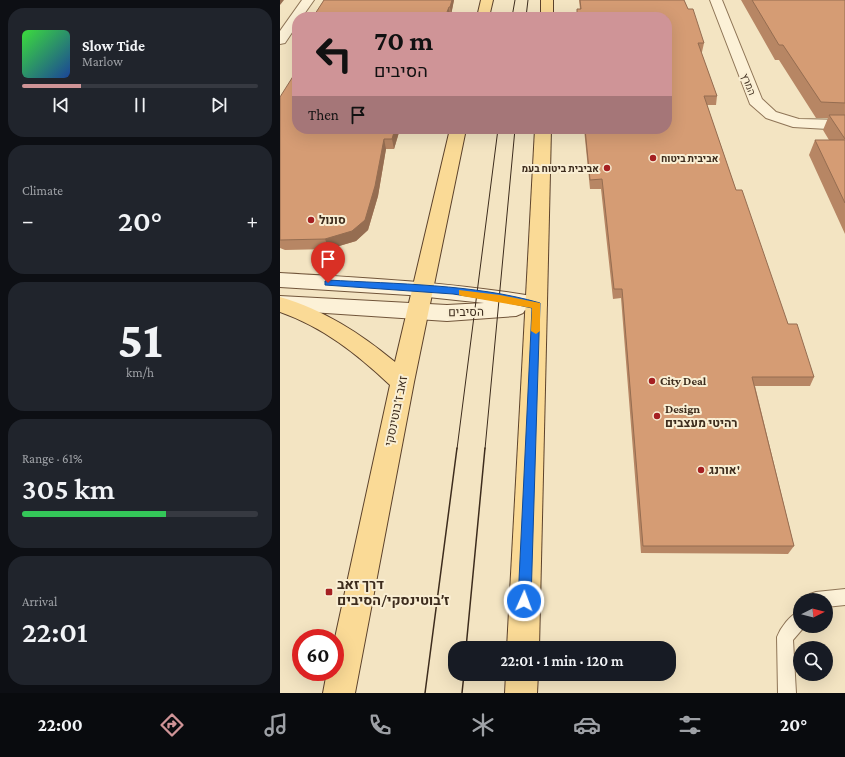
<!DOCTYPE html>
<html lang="en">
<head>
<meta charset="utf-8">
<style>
	body { margin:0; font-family:"Crimson Pro",Heebo,serif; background:#20242c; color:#f1f3f6; height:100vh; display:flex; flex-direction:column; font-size:15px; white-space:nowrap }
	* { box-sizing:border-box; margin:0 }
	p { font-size:13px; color:#9ea1a6 }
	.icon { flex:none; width:22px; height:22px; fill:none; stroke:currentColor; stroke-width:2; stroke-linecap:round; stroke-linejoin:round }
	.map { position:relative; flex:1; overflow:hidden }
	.details { display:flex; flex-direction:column; gap:8px; padding:8px; background:#0d0f14; width:280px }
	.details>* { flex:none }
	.top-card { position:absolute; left:12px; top:12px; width:380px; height:122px; border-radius:16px; box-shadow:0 4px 16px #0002; background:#cf9497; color:#111; overflow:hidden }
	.needle { width:26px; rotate:84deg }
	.buttons { position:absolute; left:513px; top:593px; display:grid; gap:8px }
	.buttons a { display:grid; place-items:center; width:40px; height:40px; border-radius:50%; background:#171b24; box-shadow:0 4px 16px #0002; font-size:20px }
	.speed { position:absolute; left:12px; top:629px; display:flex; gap:8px; font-size:20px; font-weight:700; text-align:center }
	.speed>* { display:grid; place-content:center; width:52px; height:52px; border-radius:50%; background:#171b24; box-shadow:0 4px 16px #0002; line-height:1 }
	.speed .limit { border:6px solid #d22; background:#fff; color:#111 }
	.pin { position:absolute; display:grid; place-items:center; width:34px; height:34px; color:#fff; margin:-41px -17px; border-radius:50% 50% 50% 0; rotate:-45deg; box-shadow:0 0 4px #0007 }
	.pin .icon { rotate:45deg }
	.me { position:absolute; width:44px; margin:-22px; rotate:2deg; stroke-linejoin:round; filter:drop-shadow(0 0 3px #0008) }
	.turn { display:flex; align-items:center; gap:14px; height:84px; padding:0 16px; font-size:18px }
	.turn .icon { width:52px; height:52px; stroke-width:2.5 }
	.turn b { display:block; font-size:28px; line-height:34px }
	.then { display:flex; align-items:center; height:38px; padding:0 16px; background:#0003; gap:8px; font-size:15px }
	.big { font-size:30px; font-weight:600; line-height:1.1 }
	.details .card { flex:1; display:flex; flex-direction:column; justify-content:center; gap:6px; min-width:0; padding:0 14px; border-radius:16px; background:#20242c }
	.details .dial { align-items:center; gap:0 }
	.dial b { font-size:52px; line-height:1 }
	.song { display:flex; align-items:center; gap:12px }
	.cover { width:48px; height:48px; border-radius:6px; background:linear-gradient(135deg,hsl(120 70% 55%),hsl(220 70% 35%)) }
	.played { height:4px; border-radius:2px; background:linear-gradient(90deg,#cf9497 25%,#363941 25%) }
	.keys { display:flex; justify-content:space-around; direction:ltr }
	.heat { display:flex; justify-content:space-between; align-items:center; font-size:22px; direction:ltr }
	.charge { height:6px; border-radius:3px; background:linear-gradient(90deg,#34c759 61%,#363941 0) }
	.trip { position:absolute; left:168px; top:641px; width:228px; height:40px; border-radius:16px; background:#171b24; box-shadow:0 4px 16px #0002; font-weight:600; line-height:40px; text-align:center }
	.tab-bar { display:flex; height:64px; justify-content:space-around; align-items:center; background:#090b0e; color:#9ea1a6 }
	.tab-bar .icon { width:28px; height:28px }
	.tab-bar .active { color:#cf9497 }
	.tab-bar b { font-size:18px; color:#f1f3f6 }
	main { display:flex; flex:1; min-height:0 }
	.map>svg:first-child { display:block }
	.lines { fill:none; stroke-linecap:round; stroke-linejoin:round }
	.lane-casing { stroke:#8f7557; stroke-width:2 }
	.street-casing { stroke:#8f7557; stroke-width:2 }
	.secondary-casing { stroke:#71553a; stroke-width:2 }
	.primary-casing { stroke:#5c422c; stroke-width:2 }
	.lane { fill:#fcf1d7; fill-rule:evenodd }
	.street { fill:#fcf1d7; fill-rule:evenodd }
	.secondary { fill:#fcf1d7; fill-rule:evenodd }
	.primary { fill:#fada96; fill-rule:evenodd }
	.tram-far1 { stroke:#3d2c1d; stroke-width:1 }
	.tram { stroke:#3d2c1d; stroke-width:1.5 }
	.wall { fill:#b78664 }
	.shaded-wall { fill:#956d51 }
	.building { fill:#d59c74; stroke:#956d51 }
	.route { fill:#1a73e8; stroke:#114b97 }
	.slow { fill:#f59e0b }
	.poi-dot { fill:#a52022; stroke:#f9eed3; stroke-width:1.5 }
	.labels { text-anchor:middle; stroke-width:4; stroke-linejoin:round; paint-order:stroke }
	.far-street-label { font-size:10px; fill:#3d2c1d; stroke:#f9eed3 }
	.far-poi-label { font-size:10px; font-weight:bold; fill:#3d2c1d; stroke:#f9eed3; text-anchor:start }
	.poi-label { font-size:12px; font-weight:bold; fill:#3d2c1d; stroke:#f9eed3; text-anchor:start }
	.street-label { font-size:12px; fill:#3d2c1d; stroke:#f9eed3 }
	.near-poi-label { font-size:14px; font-weight:bold; fill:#3d2c1d; stroke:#f9eed3; text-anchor:start }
</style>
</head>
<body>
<main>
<section class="details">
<div class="card">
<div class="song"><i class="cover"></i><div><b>Slow Tide</b><p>Marlow</p></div></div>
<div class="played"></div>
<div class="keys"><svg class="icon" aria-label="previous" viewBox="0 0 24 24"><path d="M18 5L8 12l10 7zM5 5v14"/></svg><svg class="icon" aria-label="pause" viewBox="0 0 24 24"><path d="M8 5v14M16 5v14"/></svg><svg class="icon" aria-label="next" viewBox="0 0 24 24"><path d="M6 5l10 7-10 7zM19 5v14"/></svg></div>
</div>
<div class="card"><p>Climate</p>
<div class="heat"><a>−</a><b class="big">20°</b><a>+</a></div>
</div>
<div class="card dial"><b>51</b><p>km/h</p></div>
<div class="card"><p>Range · 61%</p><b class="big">305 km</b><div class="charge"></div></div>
<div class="card"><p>Arrival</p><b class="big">22:01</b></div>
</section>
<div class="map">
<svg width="565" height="693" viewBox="0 0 565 693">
	<rect width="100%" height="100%" fill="#f3e4c2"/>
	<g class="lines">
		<defs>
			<g id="lane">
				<polygon points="565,589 565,605 546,607 546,600 528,600 530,594 536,592"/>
				<path d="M520,611V626H525L513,640L516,693H498L497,637C501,627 510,615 520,611Z"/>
			</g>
			<g id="street">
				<polygon points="22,0 34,0 22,17 17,17 17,25 5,43 0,44 0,31"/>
				<polygon points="430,0 442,0 482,99 496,112 519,119 565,120 565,130 513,127 486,118 470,104"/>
			</g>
			<path id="secondary" d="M0,273C86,278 172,282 257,297L264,300L267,305L264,310L257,313L245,310L243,313L236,316L167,321L0,310V296L167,305L204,303L129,295L0,287Z"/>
			<g id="primary">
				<polygon points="201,0 213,0 209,17 197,17"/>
				<rect x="261" y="0" width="12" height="17"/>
				<path d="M170,129H186L134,382L75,693H43L47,672H55V638L110,385C77,354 43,327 0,312V297C44,310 80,333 115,362Z"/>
				<polygon points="255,129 271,129 259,648 227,648"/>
				<polygon points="226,674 258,674 257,693 225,693"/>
			</g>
		</defs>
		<use href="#lane" class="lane-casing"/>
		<use href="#street" class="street-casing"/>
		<use href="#secondary" class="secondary-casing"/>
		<use href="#primary" class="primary-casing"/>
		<use href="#lane" class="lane"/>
		<use href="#street" class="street"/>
		<use href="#secondary" class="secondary"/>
		<use href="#primary" class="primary"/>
		<g class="tram-far1">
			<polyline points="232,17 235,0"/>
			<polyline points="246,17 248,0"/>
			<polyline points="177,449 218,129"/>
			<polyline points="205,449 235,129"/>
		</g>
		<g class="tram">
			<polyline points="186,648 205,448"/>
			<polyline points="145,693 177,448"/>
			<polyline points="182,693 184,674"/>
		</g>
	</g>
	<g class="wall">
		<polygon points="44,0 174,0 171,15 170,15 169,17 33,17"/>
		<polygon points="299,0 404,0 408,9 424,43 422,52 421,52 437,96 436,105 427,105 456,190 508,324 534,377 530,386 475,386 514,546 508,554 361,553 341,298 333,299 321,189 310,189 304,129 387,129 387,17 297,17 297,9 300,9"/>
		<polygon points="461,0 565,0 565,234 529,155 535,140 549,140 543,130 548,118 536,118 499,60 495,60"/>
		<polygon points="0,97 17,129 120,129 114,149 106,149 98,196 88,230 76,241 49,249 5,250 0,248"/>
	</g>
	<g class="shaded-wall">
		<polygon points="0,0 4,0 0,5"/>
		<polygon points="172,0 174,0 171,15 170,7"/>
		<polygon points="169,7 170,15 169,17 165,17"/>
		<polygon points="115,129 120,129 114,149 112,139"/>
		<polygon points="104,139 106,149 98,196 88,230 76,241 49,249 45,239"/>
	</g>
	<g class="building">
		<polygon points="44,0 172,0 170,7 169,7 165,17 33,17"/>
		<polygon points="300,0 404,0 408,9 413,9 424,43 418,43 437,96 424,96 456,190 462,190 508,324 517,324 534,377 472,377 514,546 363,546 342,289 334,289 322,179 310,180 305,129 387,129 387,17 297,17 297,9 301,9"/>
		<polygon points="472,0 565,0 565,103 541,102 503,45 499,45"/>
		<polygon points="17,70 17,129 115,129 112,139 104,139 95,186 85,220 72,231 45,239 0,240 0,97"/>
		<polygon points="549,115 565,115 565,139"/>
		<polygon points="535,140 565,140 565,203"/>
	</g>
	<path class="route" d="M48,280C115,284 195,284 260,303L251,601L249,606L244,607L240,606L238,601L252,308L220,301L173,294L45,285V281Z"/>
	<polygon class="slow" points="179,290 220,295 260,303 260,331 256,334 251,331 252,308 182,296 179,295"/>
	<g class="poi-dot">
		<circle cx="373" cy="158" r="4"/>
		<circle cx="327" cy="168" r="4"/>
		<circle cx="31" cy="220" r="4"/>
		<circle cx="372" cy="381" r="4"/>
		<circle cx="377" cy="416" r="4"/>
		<circle cx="421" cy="470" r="4"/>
		<rect x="45" y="588" width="8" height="8" rx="2"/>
	</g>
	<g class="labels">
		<g class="far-street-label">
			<text transform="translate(469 84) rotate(69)" y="4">המרץ</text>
		</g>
		<g class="far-poi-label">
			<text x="381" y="162">אביבית ביטוח</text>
			<text x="319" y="172" text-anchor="end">אביבית ביטוח בעמ</text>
		</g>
		<g class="poi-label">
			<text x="39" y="224">סונול</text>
			<text x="380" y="385">City Deal</text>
			<text x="385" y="413">Design<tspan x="385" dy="14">רהיטי מעצבים</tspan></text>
			<text x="429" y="474">אורנג'</text>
		</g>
		<g class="street-label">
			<text transform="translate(186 312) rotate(-1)" y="4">הסיבים</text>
			<text transform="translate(116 411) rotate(-78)" y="4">זאב ז'בוטינסקי</text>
		</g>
		<g class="near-poi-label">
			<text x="57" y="589">דרך זאב<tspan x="57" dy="16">ז׳בוטינסקי/הסיבים</tspan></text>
		</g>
	</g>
</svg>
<div class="buttons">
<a><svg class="needle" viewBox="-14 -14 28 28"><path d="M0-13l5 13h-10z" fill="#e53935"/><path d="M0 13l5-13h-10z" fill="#9ea1a6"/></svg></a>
<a><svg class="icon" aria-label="search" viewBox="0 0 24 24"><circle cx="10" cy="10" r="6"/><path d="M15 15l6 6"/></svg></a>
</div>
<div class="speed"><div class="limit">60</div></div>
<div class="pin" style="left:48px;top:283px;background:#d93025"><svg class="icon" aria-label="arrive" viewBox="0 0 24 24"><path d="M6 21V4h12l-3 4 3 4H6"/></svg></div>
<svg class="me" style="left:244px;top:601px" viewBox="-20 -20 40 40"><circle r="17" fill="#1a73e8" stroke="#fff" stroke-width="3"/><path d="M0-11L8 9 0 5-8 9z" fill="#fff"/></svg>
<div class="trip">22:01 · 1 min · 120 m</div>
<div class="top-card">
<div class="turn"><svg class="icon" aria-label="left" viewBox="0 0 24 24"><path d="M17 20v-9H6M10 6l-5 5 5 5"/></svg><div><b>70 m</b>הסיבים</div></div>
<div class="then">Then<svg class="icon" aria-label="arrive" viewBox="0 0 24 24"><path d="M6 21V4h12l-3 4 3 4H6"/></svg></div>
</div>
</div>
</main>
<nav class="tab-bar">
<b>22:00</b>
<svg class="icon active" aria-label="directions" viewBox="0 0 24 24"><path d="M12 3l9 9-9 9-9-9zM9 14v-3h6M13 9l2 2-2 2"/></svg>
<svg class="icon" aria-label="music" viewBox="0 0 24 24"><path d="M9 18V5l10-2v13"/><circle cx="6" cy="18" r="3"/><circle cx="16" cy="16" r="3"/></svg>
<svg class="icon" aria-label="phone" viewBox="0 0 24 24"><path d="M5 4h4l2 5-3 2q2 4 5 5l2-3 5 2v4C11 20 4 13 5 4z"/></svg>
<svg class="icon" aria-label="climate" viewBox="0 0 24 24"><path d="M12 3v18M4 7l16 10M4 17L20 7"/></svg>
<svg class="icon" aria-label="car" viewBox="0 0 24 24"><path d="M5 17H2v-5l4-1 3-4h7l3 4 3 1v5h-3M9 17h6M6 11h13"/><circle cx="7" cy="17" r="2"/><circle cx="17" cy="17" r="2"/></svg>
<svg class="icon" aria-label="filters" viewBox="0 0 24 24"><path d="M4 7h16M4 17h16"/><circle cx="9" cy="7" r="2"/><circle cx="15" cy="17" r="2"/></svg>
<b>20°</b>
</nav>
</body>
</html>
